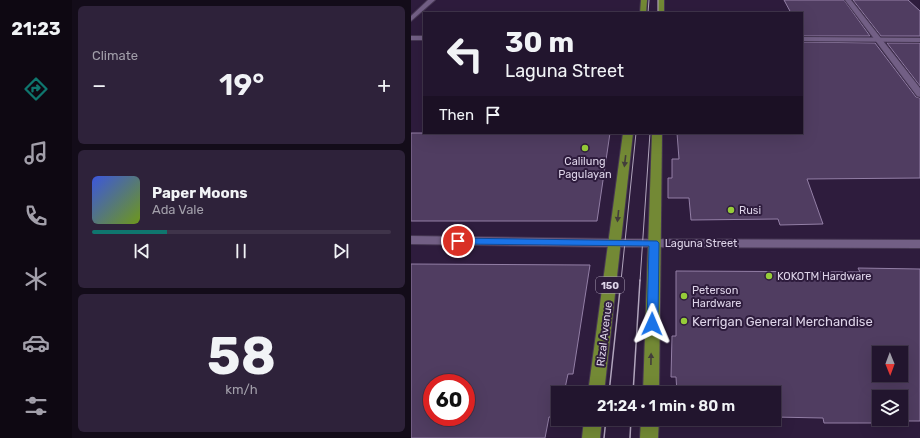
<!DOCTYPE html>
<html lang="en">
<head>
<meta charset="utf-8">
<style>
	body { margin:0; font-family:Rubik,sans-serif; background:#2e223a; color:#f1f3f6; height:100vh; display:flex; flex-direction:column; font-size:15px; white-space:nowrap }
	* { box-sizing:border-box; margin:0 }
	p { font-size:13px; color:#a29faa }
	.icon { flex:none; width:22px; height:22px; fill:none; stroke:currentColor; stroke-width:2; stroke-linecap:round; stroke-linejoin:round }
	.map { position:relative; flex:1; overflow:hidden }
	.drawer { display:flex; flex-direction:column; gap:6px; padding:6px; background:#130c19; width:339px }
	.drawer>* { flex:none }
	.top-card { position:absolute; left:12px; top:12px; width:380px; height:122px; border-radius:0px; box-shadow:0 4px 16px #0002,0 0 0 1px #3f344a; background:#22152e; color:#f1f3f6; overflow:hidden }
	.needle { width:26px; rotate:179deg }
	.tools { position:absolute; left:461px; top:346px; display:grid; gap:8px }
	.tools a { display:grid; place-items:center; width:36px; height:36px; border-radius:0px; background:#22152e; box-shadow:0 4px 16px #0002,0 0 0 1px #3f344a; font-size:20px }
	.speed { position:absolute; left:12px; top:374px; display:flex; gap:8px; font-size:20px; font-weight:700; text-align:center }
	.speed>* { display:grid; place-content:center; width:52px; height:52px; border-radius:50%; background:#22152e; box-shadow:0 4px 16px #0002,0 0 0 1px #3f344a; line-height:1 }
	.speed .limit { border:6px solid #d22; background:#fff; color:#111 }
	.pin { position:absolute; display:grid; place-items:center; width:34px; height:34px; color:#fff; margin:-17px; border:2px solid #fff; border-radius:50%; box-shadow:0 1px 4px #0007 }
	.me { position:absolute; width:44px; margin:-22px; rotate:1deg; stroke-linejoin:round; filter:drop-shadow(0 0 3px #0008) }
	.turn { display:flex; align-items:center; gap:14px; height:84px; padding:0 16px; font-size:18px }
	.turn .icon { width:52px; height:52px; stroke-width:2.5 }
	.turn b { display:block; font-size:28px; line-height:34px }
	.then { display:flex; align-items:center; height:38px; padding:0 16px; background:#0003; gap:8px; font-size:15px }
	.big { font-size:30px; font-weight:600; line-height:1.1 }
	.drawer .tile { flex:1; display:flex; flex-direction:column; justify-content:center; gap:6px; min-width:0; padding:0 14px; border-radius:6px; background:#2e223a }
	.drawer .dial { align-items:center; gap:0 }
	.dial b { font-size:52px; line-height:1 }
	.song { display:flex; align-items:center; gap:12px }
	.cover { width:48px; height:48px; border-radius:6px; background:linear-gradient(135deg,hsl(230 70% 55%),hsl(80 70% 35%)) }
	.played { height:4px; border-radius:2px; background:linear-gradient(90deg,#0f766e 25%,#3f344a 25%) }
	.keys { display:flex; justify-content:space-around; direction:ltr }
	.heat { display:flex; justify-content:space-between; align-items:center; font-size:22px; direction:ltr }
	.trip { position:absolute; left:140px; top:386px; width:230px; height:40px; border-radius:0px; background:#22152e; box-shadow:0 4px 16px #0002,0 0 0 1px #3f344a; font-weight:600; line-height:40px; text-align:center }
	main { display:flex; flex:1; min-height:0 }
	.dock { display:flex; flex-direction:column; width:72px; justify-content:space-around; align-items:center; background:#0e0812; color:#a29faa }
	.dock .icon { width:28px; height:28px }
	.dock .on { color:#0f766e }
	.dock b { font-size:18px; color:#f1f3f6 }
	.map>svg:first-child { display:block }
	.building { fill:#503d61; stroke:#937fa6; fill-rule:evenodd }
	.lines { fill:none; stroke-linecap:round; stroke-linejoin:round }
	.street-casing { stroke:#463753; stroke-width:2 }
	.secondary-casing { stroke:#463753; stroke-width:2 }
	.primary-casing { stroke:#463753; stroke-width:2 }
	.street { fill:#725f85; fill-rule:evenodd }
	.secondary { fill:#725f85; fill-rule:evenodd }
	.primary { fill:#738935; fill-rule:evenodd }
	.tram-far1 { stroke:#b2a6be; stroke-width:1 }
	.tram { stroke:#b2a6be; stroke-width:1.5 }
	.oneway { fill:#433d3b }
	.route { fill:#1a73e8; stroke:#114b97 }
	.poi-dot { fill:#96cc39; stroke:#2e1c3d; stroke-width:1.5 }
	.labels { text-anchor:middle; stroke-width:4; stroke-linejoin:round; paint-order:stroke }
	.shield { fill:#2e1c3d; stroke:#a99db5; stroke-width:1 }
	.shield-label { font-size:10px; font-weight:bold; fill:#ded4e9 }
	.poi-label { font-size:11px; fill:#ded4e9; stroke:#2e1c3d; text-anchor:start }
	.street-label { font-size:11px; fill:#ded4e9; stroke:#2e1c3d }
	.near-poi-label { font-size:13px; fill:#ded4e9; stroke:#2e1c3d; text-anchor:start }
</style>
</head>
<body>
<main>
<nav class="dock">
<b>21:23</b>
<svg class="icon on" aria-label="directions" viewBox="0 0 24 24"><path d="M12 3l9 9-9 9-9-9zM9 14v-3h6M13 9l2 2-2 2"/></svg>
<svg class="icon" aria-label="music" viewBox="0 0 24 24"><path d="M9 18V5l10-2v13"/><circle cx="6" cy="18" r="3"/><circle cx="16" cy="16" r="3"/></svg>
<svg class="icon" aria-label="phone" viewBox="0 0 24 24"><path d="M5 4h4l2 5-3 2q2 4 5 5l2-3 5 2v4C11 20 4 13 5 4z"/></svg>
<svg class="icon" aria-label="climate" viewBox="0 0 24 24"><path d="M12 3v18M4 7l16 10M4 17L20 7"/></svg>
<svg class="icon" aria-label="car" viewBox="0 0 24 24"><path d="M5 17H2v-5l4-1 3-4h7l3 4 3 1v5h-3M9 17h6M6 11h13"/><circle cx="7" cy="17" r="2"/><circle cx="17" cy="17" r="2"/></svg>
<svg class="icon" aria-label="filters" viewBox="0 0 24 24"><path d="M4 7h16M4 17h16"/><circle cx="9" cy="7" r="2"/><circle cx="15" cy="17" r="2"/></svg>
</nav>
<section class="drawer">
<div class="tile"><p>Climate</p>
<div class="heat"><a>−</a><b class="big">19°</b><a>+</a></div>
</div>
<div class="tile">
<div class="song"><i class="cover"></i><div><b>Paper Moons</b><p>Ada Vale</p></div></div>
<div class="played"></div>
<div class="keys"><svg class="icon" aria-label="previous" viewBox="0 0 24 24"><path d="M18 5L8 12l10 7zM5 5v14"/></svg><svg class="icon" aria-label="pause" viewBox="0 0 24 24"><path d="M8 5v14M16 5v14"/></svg><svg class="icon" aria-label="next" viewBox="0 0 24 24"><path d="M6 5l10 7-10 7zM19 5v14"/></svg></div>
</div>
<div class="tile dial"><b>58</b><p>km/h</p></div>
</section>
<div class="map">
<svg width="509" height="438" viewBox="0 0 509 438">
	<rect width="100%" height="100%" fill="#2e1c3d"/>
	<g class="building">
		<polygon points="373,0 433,0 459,36 391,36 391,13 380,13"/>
		<polygon points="442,0 497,0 509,11 509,36 470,36"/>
		<polygon points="391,42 464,43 505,97 509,98 509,178 396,179 412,224 369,225 367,219 280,220 278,198 257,198 257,178 261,178 261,159 268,159 266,133 391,133"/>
		<polygon points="476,43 509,43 509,86"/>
		<polygon points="0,133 199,133 186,221 0,221"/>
		<path d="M0,264L179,265L162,374H157L153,393H147V417H138L134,438H0ZM21,383H55V417H21Z"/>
		<path d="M447,268L509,269V421H487V423H413L412,418L363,417V393H266L265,377H260L261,336H265V271L449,272ZM468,353H490V375H468ZM468,397H490V419H468Z"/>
	</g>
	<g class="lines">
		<defs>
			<g id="street">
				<rect x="0" y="36" width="13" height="4"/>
				<polygon points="391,37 509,38 509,42 391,41"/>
				<polygon points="0,236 204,239 509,240 509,248 204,247 0,244"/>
			</g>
			<g id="secondary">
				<polygon points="17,0 24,0 0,21 0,16"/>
				<polygon points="434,0 440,0 509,88 509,97 506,96"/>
			</g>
			<g id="primary">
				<polygon points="230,0 236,0 235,13 229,13"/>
				<rect x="247" y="0" width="6" height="13"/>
				<polygon points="212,133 222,133 193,393 177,393"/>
				<polygon points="241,133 251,133 248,393 232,393"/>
				<polygon points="173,419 191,419 189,438 171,438"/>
				<polygon points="230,419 248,419 247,438 229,438"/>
			</g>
		</defs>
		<use href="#street" class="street-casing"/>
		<use href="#secondary" class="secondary-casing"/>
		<use href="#primary" class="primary-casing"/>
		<use href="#street" class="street"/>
		<use href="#secondary" class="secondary"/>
		<use href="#primary" class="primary"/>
		<g class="tram-far1">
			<polyline points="247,0 247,13"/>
			<polyline points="237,13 238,0"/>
			<polyline points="210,281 225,133"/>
			<polyline points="229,281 239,133"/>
		</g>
		<g class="tram">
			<polyline points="198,393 210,280"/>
			<polyline points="222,393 229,280"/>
			<polyline points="193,438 195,419"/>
			<polyline points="219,438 220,419"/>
		</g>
	</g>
	<defs><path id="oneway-solid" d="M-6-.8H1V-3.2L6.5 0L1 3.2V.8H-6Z"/></defs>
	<g class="oneway">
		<use href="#oneway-solid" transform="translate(214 161) rotate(97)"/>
		<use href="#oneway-solid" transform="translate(207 216) rotate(96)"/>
		<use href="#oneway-solid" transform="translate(240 359) rotate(-89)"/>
	</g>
	<polygon class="route" points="44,238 246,241 248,243 247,324 245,327 241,329 237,327 236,324 238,246 47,244 44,243 42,241"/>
	<g class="poi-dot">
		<circle cx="174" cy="148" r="4"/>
		<circle cx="320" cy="210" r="4"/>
		<circle cx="358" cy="276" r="4"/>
		<circle cx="273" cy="296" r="4"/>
		<circle cx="273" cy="321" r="4"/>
	</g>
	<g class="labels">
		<rect class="shield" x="185" y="277" width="28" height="16" rx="3"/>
		<g class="shield-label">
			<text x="199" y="289">150</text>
		</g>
		<g class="poi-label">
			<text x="174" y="165" text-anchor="middle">Calilung<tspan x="174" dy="13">Pagulayan</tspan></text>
			<text x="328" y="214">Rusi</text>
			<text x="366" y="280">KOKOTM Hardware</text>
			<text x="281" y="294">Peterson<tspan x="281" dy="13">Hardware</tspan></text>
		</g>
		<g class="street-label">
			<text x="290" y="247">Laguna Street</text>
			<text transform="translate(193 334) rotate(-83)" y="4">Rizal Avenue</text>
		</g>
		<g class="near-poi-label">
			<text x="281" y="326">Kerrigan General Merchandise</text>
		</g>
	</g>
</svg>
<div class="tools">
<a><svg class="needle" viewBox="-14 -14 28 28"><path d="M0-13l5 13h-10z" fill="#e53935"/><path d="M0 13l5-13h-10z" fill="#a29faa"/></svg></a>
<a><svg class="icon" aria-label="layers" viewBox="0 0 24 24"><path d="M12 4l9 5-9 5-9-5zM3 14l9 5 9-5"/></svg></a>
</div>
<div class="speed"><div class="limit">60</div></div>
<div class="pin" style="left:47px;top:241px;background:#d93025"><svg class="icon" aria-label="arrive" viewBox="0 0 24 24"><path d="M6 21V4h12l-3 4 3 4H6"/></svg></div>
<svg class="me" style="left:241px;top:324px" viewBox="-20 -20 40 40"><path d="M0-17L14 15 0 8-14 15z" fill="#1a73e8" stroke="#fff" stroke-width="4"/></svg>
<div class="trip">21:24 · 1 min · 80 m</div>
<div class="top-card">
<div class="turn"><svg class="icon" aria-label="left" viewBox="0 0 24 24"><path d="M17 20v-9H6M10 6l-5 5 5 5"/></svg><div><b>30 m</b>Laguna Street</div></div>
<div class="then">Then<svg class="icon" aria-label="arrive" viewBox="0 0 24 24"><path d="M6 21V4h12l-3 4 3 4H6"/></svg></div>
</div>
</div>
</main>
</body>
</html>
